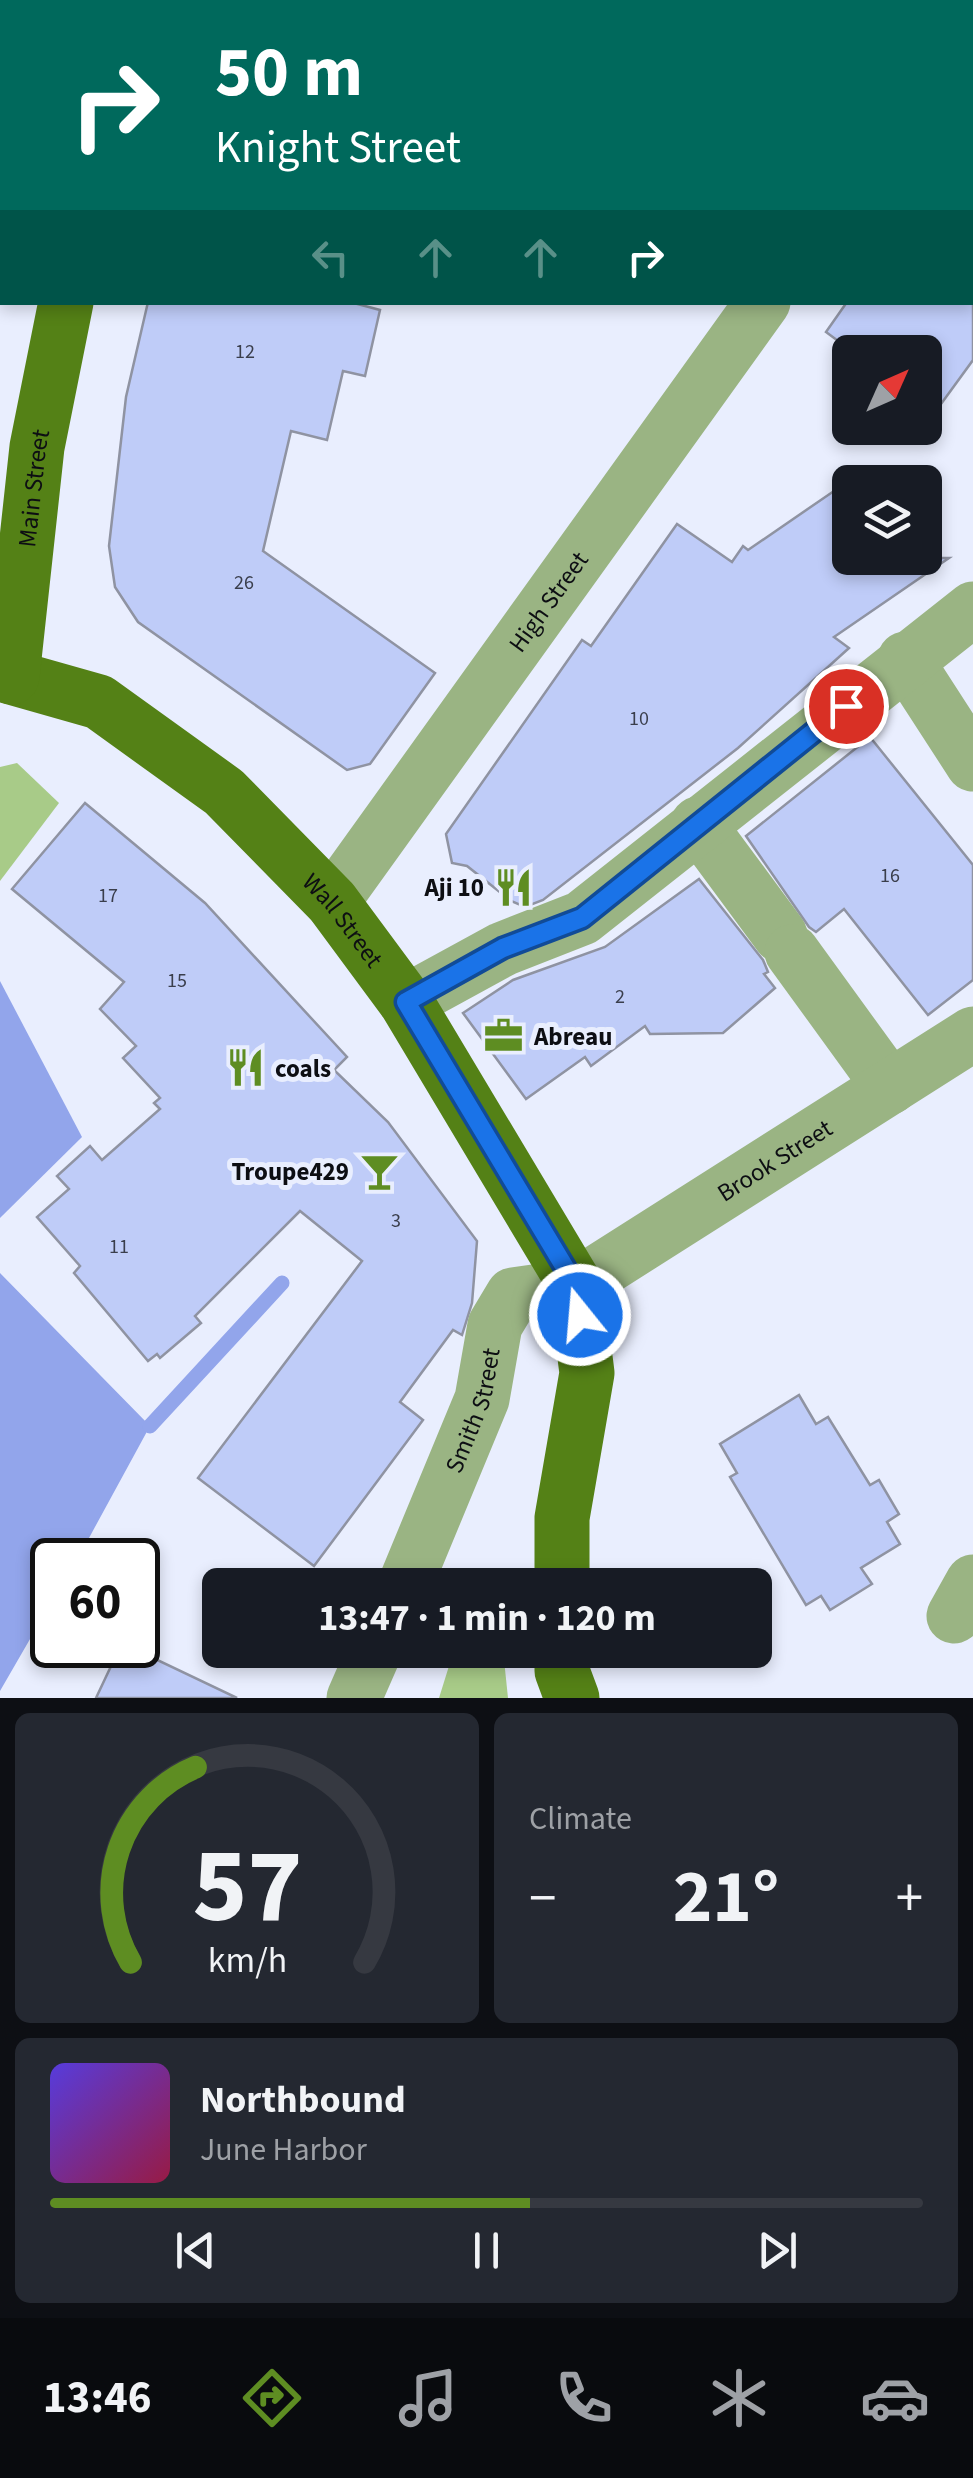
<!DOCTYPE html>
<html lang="en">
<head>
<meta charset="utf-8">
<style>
	body { margin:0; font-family:"Source Sans 3",sans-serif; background:#242831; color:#f1f3f6; height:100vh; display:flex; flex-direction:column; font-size:38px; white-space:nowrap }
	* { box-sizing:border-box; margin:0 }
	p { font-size:32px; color:#9ea1a6 }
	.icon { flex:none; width:55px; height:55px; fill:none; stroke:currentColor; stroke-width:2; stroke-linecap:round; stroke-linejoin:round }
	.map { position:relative; height:1698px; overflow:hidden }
	.side { display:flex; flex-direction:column; gap:15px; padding:15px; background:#0d0f14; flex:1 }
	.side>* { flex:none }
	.guide { position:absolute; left:0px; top:0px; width:975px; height:305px; box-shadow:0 5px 15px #0003; background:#00695c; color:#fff; overflow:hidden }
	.needle { width:65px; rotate:45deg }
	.buttons { position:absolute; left:832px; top:335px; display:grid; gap:20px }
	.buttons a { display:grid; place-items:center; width:110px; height:110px; border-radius:15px; background:#171b24; box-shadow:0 5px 15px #0003; font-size:50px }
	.speed { position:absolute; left:30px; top:1538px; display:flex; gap:20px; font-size:50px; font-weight:700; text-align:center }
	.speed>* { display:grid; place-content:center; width:130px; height:130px; border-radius:50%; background:#171b24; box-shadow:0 5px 15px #0003; line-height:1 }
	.speed .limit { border:5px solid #111; border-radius:15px; background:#fff; color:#111 }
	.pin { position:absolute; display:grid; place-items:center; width:85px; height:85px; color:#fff; margin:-42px; border:5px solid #fff; border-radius:50%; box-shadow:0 2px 10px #0007 }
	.me { position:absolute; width:110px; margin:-55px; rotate:343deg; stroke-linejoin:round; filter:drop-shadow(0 0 8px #0008) }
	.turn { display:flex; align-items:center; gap:35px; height:210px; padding:0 50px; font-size:45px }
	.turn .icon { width:130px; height:130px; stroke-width:2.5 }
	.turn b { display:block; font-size:70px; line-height:85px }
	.lanes { display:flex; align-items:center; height:95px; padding:0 50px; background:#0003; justify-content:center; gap:50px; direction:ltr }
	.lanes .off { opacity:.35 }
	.big { font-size:75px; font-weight:700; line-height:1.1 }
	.side .widget { flex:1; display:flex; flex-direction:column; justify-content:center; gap:15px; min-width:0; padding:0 35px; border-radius:15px; background:#242831 }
	.side .dial { align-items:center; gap:0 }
	.dial svg { height:260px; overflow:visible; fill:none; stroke:#363941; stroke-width:7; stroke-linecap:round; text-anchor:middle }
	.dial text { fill:#f1f3f6; stroke:none }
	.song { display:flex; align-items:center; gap:30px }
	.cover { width:120px; height:120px; border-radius:15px; background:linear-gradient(135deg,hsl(250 70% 55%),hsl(340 70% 35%)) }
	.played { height:10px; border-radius:5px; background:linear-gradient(90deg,#5e8d22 55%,#363941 55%) }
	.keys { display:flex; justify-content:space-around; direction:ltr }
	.heat { display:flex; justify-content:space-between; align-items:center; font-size:55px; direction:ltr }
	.side .tiles { flex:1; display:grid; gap:15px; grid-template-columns:1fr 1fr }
	.widget:last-child { grid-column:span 2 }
	.trip { position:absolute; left:202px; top:1568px; width:570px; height:100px; border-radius:15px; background:#171b24; box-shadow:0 5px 15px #0003; font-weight:700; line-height:100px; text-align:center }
	.tabs { display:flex; height:160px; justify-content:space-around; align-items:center; background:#090b0e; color:#9ea1a6 }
	.tabs .icon { width:70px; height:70px }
	.tabs .active { color:#5e8d22 }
	.tabs b { font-size:45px; color:#f1f3f6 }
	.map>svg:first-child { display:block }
	.green { fill:#a8cb88 }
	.water { fill:#92a5eb }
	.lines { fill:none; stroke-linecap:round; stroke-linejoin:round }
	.stream { stroke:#92a5eb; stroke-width:15 }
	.building { fill:#bfccf8; stroke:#8f93a2; stroke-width:2.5 }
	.minor { stroke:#9ab483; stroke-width:55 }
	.major { stroke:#548116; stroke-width:55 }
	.route-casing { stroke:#114b97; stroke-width:25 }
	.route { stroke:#1a73e8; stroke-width:18 }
	.labels { text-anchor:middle; stroke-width:10; stroke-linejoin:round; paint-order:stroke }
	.number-label { font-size:20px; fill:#3a3e4c }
	.street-label { font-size:25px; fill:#0d0e13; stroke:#e9eefe }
	.poi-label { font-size:25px; font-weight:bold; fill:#0d0e13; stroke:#e9eefe; text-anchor:end }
</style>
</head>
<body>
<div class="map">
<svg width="973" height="1698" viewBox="0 0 973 1698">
	<rect width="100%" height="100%" fill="#e9eefe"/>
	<g class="green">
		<polygon points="17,763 59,803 0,881 0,767"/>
		<polygon points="454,1650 503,1650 508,1698 439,1698"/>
	</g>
	<g class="water">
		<polygon points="0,981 82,1137 0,1218"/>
		<polygon points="0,1273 150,1426 77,1560 52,1560 52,1601 0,1691"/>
	</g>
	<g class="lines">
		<polyline class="stream" points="150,1426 282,1283"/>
	</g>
	<g class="building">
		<polygon points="148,302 350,302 380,310 365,376 343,371 327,440 291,431 263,551 435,673 370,764 347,770 138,622 115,587 109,546 126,397"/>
		<polygon points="847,302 973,302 973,360 925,426 925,352 853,352 826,332"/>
		<polygon points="850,480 850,558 949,558 834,637 849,648 738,748 543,900 525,907 511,901 467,866 452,863 446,834 582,640 591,646 677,524 732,562 743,546 748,550"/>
		<polygon points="870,737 973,865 973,980 928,1015 844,909 816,932 809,927 746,836"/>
		<polygon points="85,803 205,903 347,1057 334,1070 388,1122 477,1241 472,1303 462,1335 453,1330 400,1402 423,1420 314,1566 198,1478 362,1261 300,1211 195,1316 201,1323 160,1358 157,1354 148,1361 74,1273 80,1266 37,1217 69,1189 57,1176 90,1146 102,1160 160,1109 154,1103 160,1098 123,1058 136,1046 100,1009 124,982 12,889"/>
		<polygon points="699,879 763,960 768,972 764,974 775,988 723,1033 650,1034 645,1026 591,1066 585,1057 526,1099 463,1013 513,980 605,947"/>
		<polygon points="799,1395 816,1424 828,1417 870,1485 879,1480 899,1514 887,1522 900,1544 861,1568 872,1584 830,1610 821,1596 806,1605 730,1477 737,1473 720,1444"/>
		<polygon points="121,1645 126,1645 237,1698 96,1698"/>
	</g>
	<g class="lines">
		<g class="minor">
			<polyline points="972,11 973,10"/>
			<polyline points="905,659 973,764"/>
			<polyline points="698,824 780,935"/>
			<path id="s1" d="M332,902L763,302"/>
			<polyline points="792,952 890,1087"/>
			<polyline points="406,1002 503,949 582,918 973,609"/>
			<path id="s2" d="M405,1585L482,1399L495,1325L513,1295L576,1286L973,1034"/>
			<polyline points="954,1616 973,1582"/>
			<polyline points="354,1698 375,1650"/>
		</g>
		<g class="major">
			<polyline points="142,2 143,0"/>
			<path id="s3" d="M0,674L99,702L224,792L332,902L406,1002L576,1286L587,1373L562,1518V1585"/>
			<path id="s4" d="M12,677L37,447L66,302"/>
			<polyline points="562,1650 562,1671 572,1698"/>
		</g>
	</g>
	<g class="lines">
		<defs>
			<polyline id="route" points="580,1315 576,1286 406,1002 503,948 582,918 846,706"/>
		</defs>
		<use href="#route" class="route-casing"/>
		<use href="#route" class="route"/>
	</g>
	<defs>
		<symbol id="restaurant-bare" viewBox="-9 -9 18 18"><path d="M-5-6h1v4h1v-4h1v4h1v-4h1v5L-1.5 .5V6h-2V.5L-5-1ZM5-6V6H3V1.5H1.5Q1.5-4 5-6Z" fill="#5e8d22" stroke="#e9eefe" stroke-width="2.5" paint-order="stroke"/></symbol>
		<symbol id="office-bare" viewBox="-9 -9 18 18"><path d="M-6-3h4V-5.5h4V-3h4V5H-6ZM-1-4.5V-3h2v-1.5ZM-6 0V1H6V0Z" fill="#5e8d22" stroke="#e9eefe" stroke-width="2.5" paint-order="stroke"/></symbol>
		<symbol id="bar-bare" viewBox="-9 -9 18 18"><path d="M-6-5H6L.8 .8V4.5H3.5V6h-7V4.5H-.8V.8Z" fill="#5e8d22" stroke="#e9eefe" stroke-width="2.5" paint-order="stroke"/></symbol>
	</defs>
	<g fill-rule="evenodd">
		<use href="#restaurant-bare" x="486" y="860" width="55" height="55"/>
		<use href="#office-bare" x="476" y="1008" width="55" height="55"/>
		<use href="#restaurant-bare" x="218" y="1040" width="55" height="55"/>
		<use href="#bar-bare" x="352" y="1144" width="55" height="55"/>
	</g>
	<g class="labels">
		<g class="number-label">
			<text x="245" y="358">12</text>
			<text x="244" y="589">26</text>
			<text x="639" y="725">10</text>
			<text x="890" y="882">16</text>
			<text x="108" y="902">17</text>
			<text x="177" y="987">15</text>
			<text x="620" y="1003">2</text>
			<text x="396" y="1227">3</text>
			<text x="119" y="1253">11</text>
		</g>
		<g class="street-label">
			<text dy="9" stroke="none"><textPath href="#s4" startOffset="190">Main Street</textPath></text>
			<text dy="9" stroke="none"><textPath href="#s1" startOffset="370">High Street</textPath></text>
			<text dy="9" stroke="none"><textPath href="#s3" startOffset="432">Wall Street</textPath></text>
			<text dy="9" stroke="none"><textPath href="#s2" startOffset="610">Brook Street</textPath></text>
			<text dy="9" stroke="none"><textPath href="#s2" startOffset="188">Smith Street</textPath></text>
		</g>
		<g class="poi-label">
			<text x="484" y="896">Aji 10</text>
			<text x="534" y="1045" text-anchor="start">Abreau</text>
			<text x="275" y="1077" text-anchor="start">coals</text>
			<text x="349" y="1180">Troupe429</text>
		</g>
	</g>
</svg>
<div class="buttons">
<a><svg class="needle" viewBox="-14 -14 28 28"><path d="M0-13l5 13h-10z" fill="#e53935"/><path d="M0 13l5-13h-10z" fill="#9ea1a6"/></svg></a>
<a><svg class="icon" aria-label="layers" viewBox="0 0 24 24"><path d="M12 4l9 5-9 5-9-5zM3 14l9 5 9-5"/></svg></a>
</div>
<div class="speed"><div class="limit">60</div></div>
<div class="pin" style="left:846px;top:706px;background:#d93025"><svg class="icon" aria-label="arrive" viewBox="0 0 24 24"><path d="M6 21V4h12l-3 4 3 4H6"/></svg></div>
<svg class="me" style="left:580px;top:1315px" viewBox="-20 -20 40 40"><circle r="17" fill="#1a73e8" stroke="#fff" stroke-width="3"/><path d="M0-11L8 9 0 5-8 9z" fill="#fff"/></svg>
<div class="trip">13:47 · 1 min · 120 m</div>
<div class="guide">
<div class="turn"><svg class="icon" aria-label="right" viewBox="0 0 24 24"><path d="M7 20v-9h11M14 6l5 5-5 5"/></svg><div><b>50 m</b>Knight Street</div></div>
<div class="lanes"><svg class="icon off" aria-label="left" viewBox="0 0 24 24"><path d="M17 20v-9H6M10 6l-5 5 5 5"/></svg><svg class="icon off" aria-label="ahead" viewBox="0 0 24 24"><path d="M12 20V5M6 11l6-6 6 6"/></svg><svg class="icon off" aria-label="ahead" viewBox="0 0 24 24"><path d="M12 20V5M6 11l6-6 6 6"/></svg><svg class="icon" aria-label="right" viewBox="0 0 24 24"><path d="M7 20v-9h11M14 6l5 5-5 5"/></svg></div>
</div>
</div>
<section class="side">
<div class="tiles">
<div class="widget dial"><svg viewBox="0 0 100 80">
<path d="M14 69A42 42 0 1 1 86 69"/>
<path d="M14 69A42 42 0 0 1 34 9" stroke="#5e8d22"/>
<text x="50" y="56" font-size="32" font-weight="700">57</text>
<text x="50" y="72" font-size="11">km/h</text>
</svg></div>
<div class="widget"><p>Climate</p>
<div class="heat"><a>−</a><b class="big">21°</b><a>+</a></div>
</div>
<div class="widget">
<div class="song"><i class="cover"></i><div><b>Northbound</b><p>June Harbor</p></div></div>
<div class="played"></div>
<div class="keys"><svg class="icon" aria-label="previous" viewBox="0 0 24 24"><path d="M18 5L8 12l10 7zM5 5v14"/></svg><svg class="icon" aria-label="pause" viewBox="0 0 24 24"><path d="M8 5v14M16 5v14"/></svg><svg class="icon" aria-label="next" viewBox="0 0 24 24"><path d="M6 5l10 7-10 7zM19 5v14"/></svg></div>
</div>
</div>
</section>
<nav class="tabs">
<b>13:46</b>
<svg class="icon active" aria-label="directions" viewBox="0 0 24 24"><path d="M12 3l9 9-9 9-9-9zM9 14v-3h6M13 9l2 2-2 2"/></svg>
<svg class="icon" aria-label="music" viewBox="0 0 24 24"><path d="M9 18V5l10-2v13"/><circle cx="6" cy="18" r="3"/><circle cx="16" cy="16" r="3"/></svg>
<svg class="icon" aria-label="phone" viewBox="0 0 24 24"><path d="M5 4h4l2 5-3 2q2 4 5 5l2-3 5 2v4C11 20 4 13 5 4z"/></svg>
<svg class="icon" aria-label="climate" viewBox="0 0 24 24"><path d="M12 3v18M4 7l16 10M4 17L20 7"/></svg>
<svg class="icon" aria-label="car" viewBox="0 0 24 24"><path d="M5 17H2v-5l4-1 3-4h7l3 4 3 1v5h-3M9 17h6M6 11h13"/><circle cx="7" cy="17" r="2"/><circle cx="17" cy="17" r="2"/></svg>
</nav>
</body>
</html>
